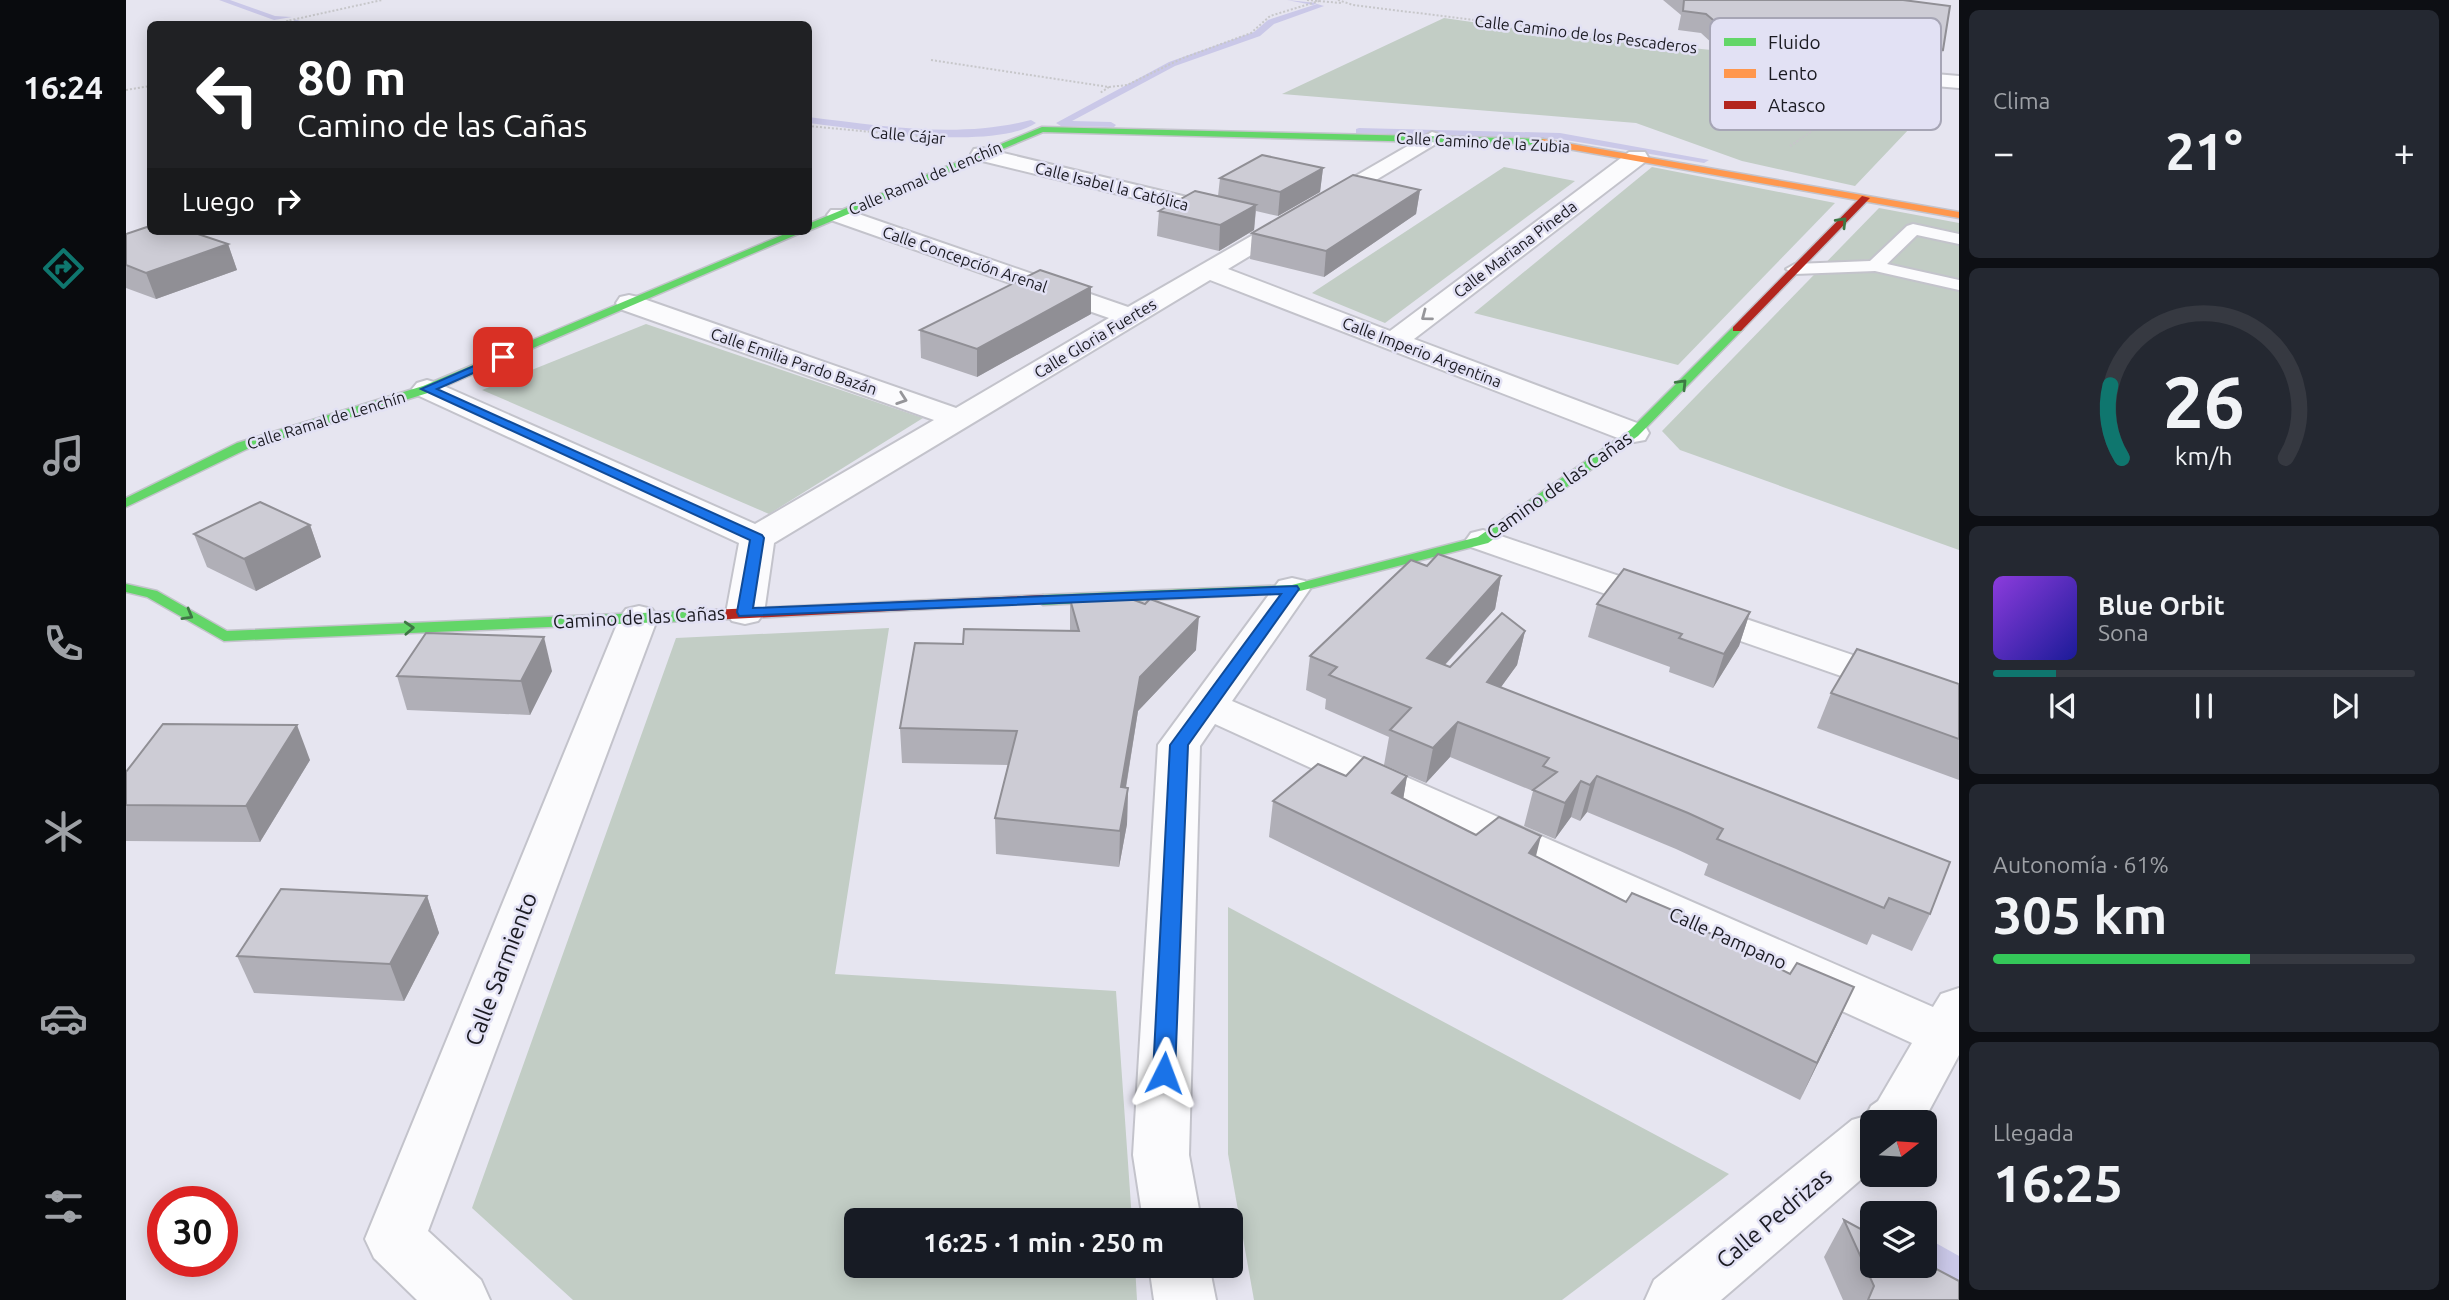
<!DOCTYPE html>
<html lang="es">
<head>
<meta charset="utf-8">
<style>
	body { margin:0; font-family:Ubuntu,sans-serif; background:#242831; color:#f1f3f6; height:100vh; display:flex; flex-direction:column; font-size:26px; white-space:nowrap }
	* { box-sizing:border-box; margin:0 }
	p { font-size:23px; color:#9ea1a6 }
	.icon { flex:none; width:38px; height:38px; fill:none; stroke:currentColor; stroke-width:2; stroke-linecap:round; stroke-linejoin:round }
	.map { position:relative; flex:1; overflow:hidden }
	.details { display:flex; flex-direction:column; gap:10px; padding:10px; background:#0d0f14; width:490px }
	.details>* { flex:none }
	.hud { position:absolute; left:21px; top:21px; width:665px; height:214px; border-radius:10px; box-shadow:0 4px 18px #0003; background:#202124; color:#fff; overflow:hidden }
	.needle { width:46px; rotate:73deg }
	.buttons { position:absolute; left:1734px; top:1110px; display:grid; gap:14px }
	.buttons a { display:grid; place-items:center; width:77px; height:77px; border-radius:10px; background:#171b24; box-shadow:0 4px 18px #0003; font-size:35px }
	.speed { position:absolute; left:21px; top:1186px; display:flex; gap:14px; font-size:35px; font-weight:700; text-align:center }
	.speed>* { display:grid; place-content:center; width:91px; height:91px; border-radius:50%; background:#171b24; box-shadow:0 4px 18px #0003; line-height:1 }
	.speed .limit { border:10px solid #d22; background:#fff; color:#111 }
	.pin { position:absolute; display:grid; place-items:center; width:60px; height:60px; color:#fff; margin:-30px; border-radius:14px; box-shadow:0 4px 10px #0006 }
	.me { position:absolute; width:77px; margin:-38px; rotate:3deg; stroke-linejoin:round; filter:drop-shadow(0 0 5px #0008) }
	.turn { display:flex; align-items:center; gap:24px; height:147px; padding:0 35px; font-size:32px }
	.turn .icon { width:91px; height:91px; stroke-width:2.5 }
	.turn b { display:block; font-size:49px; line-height:60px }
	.then { display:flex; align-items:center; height:66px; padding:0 35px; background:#0003; gap:14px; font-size:26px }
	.big { font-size:52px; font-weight:700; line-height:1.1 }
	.details .widget { flex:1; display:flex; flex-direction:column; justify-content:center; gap:10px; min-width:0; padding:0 24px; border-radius:10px; background:#242831 }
	.details .dial { align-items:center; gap:0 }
	.dial svg { height:182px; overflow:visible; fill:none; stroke:#363941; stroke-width:7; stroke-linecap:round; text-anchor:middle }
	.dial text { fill:#f1f3f6; stroke:none }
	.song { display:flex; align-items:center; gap:21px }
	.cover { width:84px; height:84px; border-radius:10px; background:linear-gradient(135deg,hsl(270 70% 55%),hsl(240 70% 35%)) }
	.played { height:7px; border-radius:4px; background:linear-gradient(90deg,#0f766e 15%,#363941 15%) }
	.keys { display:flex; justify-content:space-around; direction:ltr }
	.heat { display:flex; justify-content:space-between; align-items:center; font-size:38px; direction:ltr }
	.charge { height:10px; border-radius:5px; background:linear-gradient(90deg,#34c759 61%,#363941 0) }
	.trip { position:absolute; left:718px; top:1208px; width:399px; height:70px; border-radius:10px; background:#171b24; box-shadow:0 4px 18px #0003; font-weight:700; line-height:70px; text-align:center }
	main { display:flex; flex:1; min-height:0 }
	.tab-bar { display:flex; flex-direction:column; width:126px; justify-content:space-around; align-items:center; background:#090b0e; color:#9ea1a6 }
	.tab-bar .icon { width:49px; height:49px }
	.tab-bar .current { color:#0f766e }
	.tab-bar b { font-size:32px; color:#f1f3f6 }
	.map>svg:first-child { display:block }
	.green { fill:#c2cdc5 }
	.water { fill:#cac8e8 }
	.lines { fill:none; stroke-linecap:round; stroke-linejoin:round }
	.stream { fill:#cac8e8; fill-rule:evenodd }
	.lane-casing { stroke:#c3c3cb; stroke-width:4 }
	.street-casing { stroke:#c3c3cb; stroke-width:4 }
	.fast-casing { stroke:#c3c3cb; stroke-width:3 }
	.slow-casing { stroke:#c3c3cb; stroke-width:3 }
	.jam-casing { stroke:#c3c3cb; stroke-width:3 }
	.path-far1 { stroke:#c7c7ca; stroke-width:2; stroke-dasharray:2 2; stroke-linecap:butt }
	.path { stroke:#c7c7ca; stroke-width:2.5; stroke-dasharray:2 2; stroke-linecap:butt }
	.lane { fill:#fbfbfd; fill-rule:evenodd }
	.street { fill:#fbfbfd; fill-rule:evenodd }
	.fast { fill:#63d668; fill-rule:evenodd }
	.slow { fill:#ff974d; fill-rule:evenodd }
	.jam { fill:#b3261e; fill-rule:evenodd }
	.wall { fill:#b0afb7 }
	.shaded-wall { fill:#908f95 }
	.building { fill:#cdccd5; stroke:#908f95; stroke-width:2 }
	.oneway { stroke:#3e7844 }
	.oneway2 { stroke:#96969a }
	.route { fill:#1a73e8; stroke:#114b97; stroke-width:2 }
	.labels { text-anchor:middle; stroke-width:5; stroke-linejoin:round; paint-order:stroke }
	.far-street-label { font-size:16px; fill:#1a1a21; stroke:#e2e1f4 }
	.street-label { font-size:19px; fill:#1a1a21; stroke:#e2e1f4 }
	.near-street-label { font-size:23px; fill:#1a1a21; stroke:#e2e1f4 }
	.key { fill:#e2e1f4; stroke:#a6a5b5; stroke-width:2 }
	.key-label { font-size:19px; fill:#1a1a21 }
</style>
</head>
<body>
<main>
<nav class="tab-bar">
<b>16:24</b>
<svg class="icon current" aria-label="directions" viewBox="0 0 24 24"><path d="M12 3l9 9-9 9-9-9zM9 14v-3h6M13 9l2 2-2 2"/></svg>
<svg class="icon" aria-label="music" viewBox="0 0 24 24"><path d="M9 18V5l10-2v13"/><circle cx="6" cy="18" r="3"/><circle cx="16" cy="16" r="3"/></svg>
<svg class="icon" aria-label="phone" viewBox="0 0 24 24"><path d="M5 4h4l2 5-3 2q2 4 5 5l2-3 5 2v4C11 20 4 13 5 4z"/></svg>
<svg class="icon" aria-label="climate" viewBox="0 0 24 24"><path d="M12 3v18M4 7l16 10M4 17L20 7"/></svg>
<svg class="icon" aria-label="car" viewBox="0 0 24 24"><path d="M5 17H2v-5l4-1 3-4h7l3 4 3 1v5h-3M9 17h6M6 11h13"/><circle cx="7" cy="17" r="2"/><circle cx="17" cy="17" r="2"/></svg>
<svg class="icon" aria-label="filters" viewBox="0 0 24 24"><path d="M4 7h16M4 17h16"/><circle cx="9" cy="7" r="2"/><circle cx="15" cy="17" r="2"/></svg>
</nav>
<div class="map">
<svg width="1833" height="1300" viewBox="0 0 1833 1300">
	<rect width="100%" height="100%" fill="#e6e5f0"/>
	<g class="green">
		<polygon points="1318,18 1437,35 1625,54 1599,71 1803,108 1729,186 1616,161 1510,123 1156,94"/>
		<polygon points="1378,167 1449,181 1259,323 1186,293"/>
		<polygon points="1526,167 1709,203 1552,365 1348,313"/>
		<polygon points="1753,208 1833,223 1833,550 1554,450 1536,431"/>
		<polygon points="520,324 797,418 643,514 356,390"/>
		<polygon points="763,628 709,974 990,991 1006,1220 730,1220 730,1265 1009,1265 1011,1300 447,1300 346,1208 550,638"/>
		<polygon points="1102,907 1603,1174 1436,1300 1128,1300 1102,1154"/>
	</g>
	<polygon class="water" points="1799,1222 1808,1242 1833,1256 1833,1283 1799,1265"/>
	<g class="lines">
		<g class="stream">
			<polygon points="93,0 104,0 149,16 166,17 148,20"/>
			<polygon points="1161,0 1191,3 1187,5"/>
			<polygon points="1191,4 1198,6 1148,24 1134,36 1049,66 946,121 985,122 990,125 988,127 935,126 930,123 1043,62 1128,32 1142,20"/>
			<polygon points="168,19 184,24 168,23"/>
			<path d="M682,117C757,126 832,139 905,120L910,123C865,152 736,129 682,123Z"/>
			<polygon points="1233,128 1434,133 1583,160 1578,163 1434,139 1230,133 1230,129"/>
		</g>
		<defs>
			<polygon id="lane" points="1787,224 1833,234 1833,244 1791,235 1761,264 1833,280 1833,290 1749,271 1669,274 1660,269 1669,264 1744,261 1781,226"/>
			<g id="street">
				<polygon points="1598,44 1679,53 1797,73 1833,76 1833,88 1797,85 1679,63 1592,53 1589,49 1592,45"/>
				<polygon points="1306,132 1313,134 1316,138 1313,142 1102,269 1264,331 1503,152 1519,152 1522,157 1519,162 1288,339 1519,426 1523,433 1519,440 1508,442 1497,440 1084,280 648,543 638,613 632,621 619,624 606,621 600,613 613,543 291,395 286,389 291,383 301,380 311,383 629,524 808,420 494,309 490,303 494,297 503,295 512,297 830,408 983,318 705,220 701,215 705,210 721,210 1002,307"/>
				<polygon points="856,148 1107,208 1111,213 1107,218 1099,220 848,159 845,154 848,149"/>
				<polygon points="1357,530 1833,691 1833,717 1345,547 1340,540 1345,533"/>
				<polygon points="1166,578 1179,581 1184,589 1106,701 1807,1007 1815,994 1833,988 1833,1055 1797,1122 1746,1122 1746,1170 1595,1300 1519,1300 1528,1280 1726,1120 1740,1116 1745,1106 1752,1101 1786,1043 1089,724 1074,746 1063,1155 1075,1220 1017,1220 1007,1155 1032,745 1153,581"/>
				<polygon points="513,606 526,609 532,617 302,1231 355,1280 364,1300 291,1300 248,1258 239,1239 494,617 500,609"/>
				<polygon points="1023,1265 1083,1265 1090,1300 1028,1300"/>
			</g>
			<g id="fast">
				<polygon points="916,127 1417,139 1421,142 1417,145 917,132 682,231 682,224"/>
				<polygon points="666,231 679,231 305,392 121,449 0,507 0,498 111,443 297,386"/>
				<polygon points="1607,327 1617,329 1512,436 1362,543 1166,593 917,605 909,600 917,595 1166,585 1352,537 1504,430"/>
				<polygon points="0,584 31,591 101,631 584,610 592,615 584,620 98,641 21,597 0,592"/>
			</g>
			<polygon id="slow" points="1417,139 1833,212 1833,218 1414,144 1413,142"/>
			<g id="jam">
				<polygon points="1736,196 1744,198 1615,331 1607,331 1607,327"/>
				<polygon points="917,595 925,600 922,603 584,620 576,615 584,610"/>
			</g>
		</defs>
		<use href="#lane" class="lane-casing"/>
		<use href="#street" class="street-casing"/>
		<use href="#fast" class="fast-casing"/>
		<use href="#slow" class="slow-casing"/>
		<use href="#jam" class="jam-casing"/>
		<g class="path-far1">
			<polyline points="1181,0 1215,3"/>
			<polyline points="1212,0 1227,5 1559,46"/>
			<polyline points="170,24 161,21 256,0"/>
			<polyline points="805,60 983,87 974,93"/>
			<polyline points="983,87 1001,85 1057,58 1125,33 1144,16 1193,1"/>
			<polyline points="0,90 24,86"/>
			<polyline points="682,126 800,137"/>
			<polyline points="1670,142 1714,112 1713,98"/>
		</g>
		<polyline class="path" points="1664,146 1673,140"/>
		<use href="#lane" class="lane"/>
		<use href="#street" class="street"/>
		<use href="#fast" class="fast"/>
		<use href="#slow" class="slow"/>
		<use href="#jam" class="jam"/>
	</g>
	<g class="wall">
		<polygon points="1537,0 1777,0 1817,50 1810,71 1645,44 1598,41 1588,45 1575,33 1552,30 1555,15"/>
		<polygon points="1197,168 1194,192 1152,216 1130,211 1128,230 1093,251 1031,236 1033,211 1092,196 1094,178"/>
		<polygon points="1294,190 1290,214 1198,277 1124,259 1126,233"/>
		<polygon points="0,234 102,244 111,270 30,299 0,288"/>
		<polygon points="965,314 851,377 795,358 794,330"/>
		<polygon points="184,525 195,557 130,591 81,567 68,534"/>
		<polygon points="1301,566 1375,576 1369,609 1319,665 1324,667 1399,631 1391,665 1375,687 1804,914 1786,951 1746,934 1741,945 1578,875 1582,864 1550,849 1461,812 1454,821 1445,817 1429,839 1398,826 1407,791 1324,757 1300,783 1258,765 1263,737 1199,709 1200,699 1180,690 1184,656"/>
		<polygon points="944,599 1070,650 1012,711 1000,788 1002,788 1001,824 993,867 870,854 869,818 882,765 776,763 774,728 837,644 944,631"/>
		<polygon points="1471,604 1624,612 1613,646 1587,688 1543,672 1544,667 1462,637"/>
		<polygon points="426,671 404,715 281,710 271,676"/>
		<polygon points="1833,684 1833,780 1691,728 1705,693"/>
		<polygon points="184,760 134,842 0,841 0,772"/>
		<polygon points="1220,776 1281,776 1277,799 1350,835 1410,856 1500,902 1556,919 1711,1024 1674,1100 1143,837 1147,801"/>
		<polygon points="301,896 313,933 278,1001 128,993 111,956"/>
		<polygon points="1718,1220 1833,1300 1717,1300 1698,1257"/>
	</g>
	<g class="shaded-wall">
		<polygon points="1603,22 1598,41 1588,45 1593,25"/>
		<polygon points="1197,168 1194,192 1152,216 1154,192"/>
		<polygon points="1294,190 1290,214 1198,277 1200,251"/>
		<polygon points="1130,205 1128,230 1093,251 1094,225"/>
		<polygon points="102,244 111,270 30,299 20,273"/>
		<polygon points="965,287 965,314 851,377 851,349"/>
		<polygon points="184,525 195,557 130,591 118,559"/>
		<polygon points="1375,576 1369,609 1294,692 1301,658"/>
		<polygon points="1624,612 1613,646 1587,688 1598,654"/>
		<polygon points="1073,617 1070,650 1012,711 994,823 995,787 1014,677"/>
		<polygon points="1399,631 1391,665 1354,716 1361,682"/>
		<polygon points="418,637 426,671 404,715 395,681"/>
		<polygon points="1332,722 1324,757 1300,783 1307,748"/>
		<polygon points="171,725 184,760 134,842 120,806"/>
		<polygon points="1281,776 1275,812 1266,793"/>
		<polygon points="1471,776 1461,812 1454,821 1464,785"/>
		<polygon points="1455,781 1445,817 1429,839 1439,803"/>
		<polygon points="1002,788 1001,824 993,867 994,831"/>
		<polygon points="1415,836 1406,872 1403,853"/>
		<polygon points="301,896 313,933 278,1001 264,964"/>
		<polygon points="1728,987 1711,1024 1674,1100 1691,1063"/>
	</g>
	<g class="building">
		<polygon points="1558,0 1777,0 1824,6 1817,50 1650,25 1603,22 1593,25 1580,14 1557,11"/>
		<polygon points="1136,155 1197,168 1154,192 1094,178"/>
		<polygon points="1227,175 1294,190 1200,251 1126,233"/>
		<polygon points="1069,191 1130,205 1094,225 1033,211"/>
		<polygon points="24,226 24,231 63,231 102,244 20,273 0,265 0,234"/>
		<polygon points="914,270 965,287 851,349 794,330"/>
		<polygon points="134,502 184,525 118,559 68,534"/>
		<polygon points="1312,554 1375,576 1301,658 1324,667 1376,613 1399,631 1361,682 1824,862 1804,914 1763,898 1758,908 1591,839 1597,829 1562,813 1471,776 1464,785 1455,781 1439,803 1407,790 1431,772 1417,766 1423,758 1332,722 1307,748 1264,730 1285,708 1203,675 1211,667 1184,656 1285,560 1301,566"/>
		<polygon points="1498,569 1624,612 1598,654 1553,638 1556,634 1471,604"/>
		<polygon points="994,595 1019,604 1024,599 1073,617 1014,677 995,787 1002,788 994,831 869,818 891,731 774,728 789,643 837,644 838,629 953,631 944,599"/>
		<polygon points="300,633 418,637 395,681 271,676"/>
		<polygon points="1731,649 1833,684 1833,739 1705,693"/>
		<polygon points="37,724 171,725 120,806 0,805 0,772"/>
		<polygon points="1238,757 1281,776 1266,793 1350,835 1373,817 1415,836 1403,853 1500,902 1506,893 1558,915 1556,919 1664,974 1671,963 1728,987 1691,1063 1147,801 1192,764 1220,776"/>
		<polygon points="155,889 301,896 264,964 111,956"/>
		<polygon points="1718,1220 1746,1235 1746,1265 1799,1265 1799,1263 1833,1281 1833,1300 1742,1300 1748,1286"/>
	</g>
	<defs><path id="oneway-chevron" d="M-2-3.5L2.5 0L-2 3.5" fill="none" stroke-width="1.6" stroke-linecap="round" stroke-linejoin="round" transform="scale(1.75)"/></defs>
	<g class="oneway">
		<use href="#oneway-chevron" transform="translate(1716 222) rotate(-46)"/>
		<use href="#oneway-chevron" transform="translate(1556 384) rotate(-46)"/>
		<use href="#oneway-chevron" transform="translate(62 615) rotate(30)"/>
		<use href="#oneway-chevron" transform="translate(283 628) rotate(-3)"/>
	</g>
	<g class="oneway2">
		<use href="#oneway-chevron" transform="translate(1300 316) rotate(143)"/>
		<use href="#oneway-chevron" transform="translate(776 399) rotate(19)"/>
	</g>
	<polygon class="route" points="373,355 383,357 311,389 636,535 638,538 627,608 1171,586 1173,589 1062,745 1049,1073 1046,1079 1038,1082 1031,1079 1027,1073 1044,745 1155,594 613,616 611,612 624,540 295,389"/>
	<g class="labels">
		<g class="far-street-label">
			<text transform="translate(1460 34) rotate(7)" y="6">Calle Camino de los Pescaderos</text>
			<text transform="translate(782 135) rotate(5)" y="6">Calle Cájar</text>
			<text transform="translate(1357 142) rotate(3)" y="6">Calle Camino de la Zubia</text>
			<text transform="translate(799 178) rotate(-23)" y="6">Calle Ramal de Lenchín</text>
			<text transform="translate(986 186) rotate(14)" y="6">Calle Isabel la Católica</text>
			<text transform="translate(1389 249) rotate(-37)" y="6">Calle Mariana Pineda</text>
			<text transform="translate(839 259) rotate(19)" y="6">Calle Concepción Arenal</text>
			<text transform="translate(969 338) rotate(-31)" y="6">Calle Gloria Fuertes</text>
			<text transform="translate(1296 352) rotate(21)" y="6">Calle Imperio Argentina</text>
			<text transform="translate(668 361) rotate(19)" y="6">Calle Emilia Pardo Bazán</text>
			<text transform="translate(200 420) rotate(-17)" y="6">Calle Ramal de Lenchín</text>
		</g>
		<g class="street-label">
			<text transform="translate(1433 485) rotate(-35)" y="7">Camino de las Cañas</text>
			<text transform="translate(513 617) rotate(-3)" y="7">Camino de las Cañas</text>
			<text transform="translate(1602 938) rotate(24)" y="7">Calle Pampano</text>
		</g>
		<g class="near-street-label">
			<text transform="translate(375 969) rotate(-69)" y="8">Calle Sarmiento</text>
			<text transform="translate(1648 1218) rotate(-40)" y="8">Calle Pedrizas</text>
		</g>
	</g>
	<rect x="1584" y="18" width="231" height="112" rx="10" class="key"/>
	<rect x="1598" y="38" width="32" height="8" fill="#63d668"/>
	<rect x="1598" y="69" width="32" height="9" fill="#ff974d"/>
	<rect x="1598" y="101" width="32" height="8" fill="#b3261e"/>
	<g class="key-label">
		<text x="1642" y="49">Fluido</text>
		<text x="1642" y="80">Lento</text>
		<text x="1642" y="112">Atasco</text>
	</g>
</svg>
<div class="buttons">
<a><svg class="needle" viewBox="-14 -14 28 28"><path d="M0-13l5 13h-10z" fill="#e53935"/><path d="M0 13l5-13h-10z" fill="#9ea1a6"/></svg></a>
<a><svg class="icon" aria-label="layers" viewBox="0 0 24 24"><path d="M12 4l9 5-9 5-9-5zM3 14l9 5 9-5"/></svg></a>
</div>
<div class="speed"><div class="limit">30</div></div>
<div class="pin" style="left:377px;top:357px;background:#d93025"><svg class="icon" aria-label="arrive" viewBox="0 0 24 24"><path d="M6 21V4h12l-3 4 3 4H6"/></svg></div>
<svg class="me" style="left:1038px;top:1073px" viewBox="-20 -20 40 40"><path d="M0-17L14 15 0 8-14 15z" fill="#1a73e8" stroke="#fff" stroke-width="4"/></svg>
<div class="trip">16:25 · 1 min · 250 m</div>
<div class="hud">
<div class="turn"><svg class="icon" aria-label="left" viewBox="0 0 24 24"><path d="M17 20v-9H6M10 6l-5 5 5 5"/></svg><div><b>80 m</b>Camino de las Cañas</div></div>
<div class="then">Luego<svg class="icon" aria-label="right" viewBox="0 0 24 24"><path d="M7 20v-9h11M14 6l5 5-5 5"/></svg></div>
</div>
</div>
<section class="details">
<div class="widget"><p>Clima</p>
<div class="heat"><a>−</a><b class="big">21°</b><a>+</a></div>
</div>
<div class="widget dial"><svg viewBox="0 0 100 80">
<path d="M14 69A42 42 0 1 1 86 69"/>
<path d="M14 69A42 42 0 0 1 9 37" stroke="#0f766e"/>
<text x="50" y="56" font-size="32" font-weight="700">26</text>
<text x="50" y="72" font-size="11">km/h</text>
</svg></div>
<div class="widget">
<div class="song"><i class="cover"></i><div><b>Blue Orbit</b><p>Sona</p></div></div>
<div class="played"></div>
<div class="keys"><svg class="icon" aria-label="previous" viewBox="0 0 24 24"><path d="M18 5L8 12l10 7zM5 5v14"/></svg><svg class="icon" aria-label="pause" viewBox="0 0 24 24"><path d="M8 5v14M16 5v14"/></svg><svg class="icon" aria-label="next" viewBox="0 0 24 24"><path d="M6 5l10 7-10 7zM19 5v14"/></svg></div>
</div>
<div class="widget"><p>Autonomía · 61%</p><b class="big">305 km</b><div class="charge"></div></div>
<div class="widget"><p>Llegada</p><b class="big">16:25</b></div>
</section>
</main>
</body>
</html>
